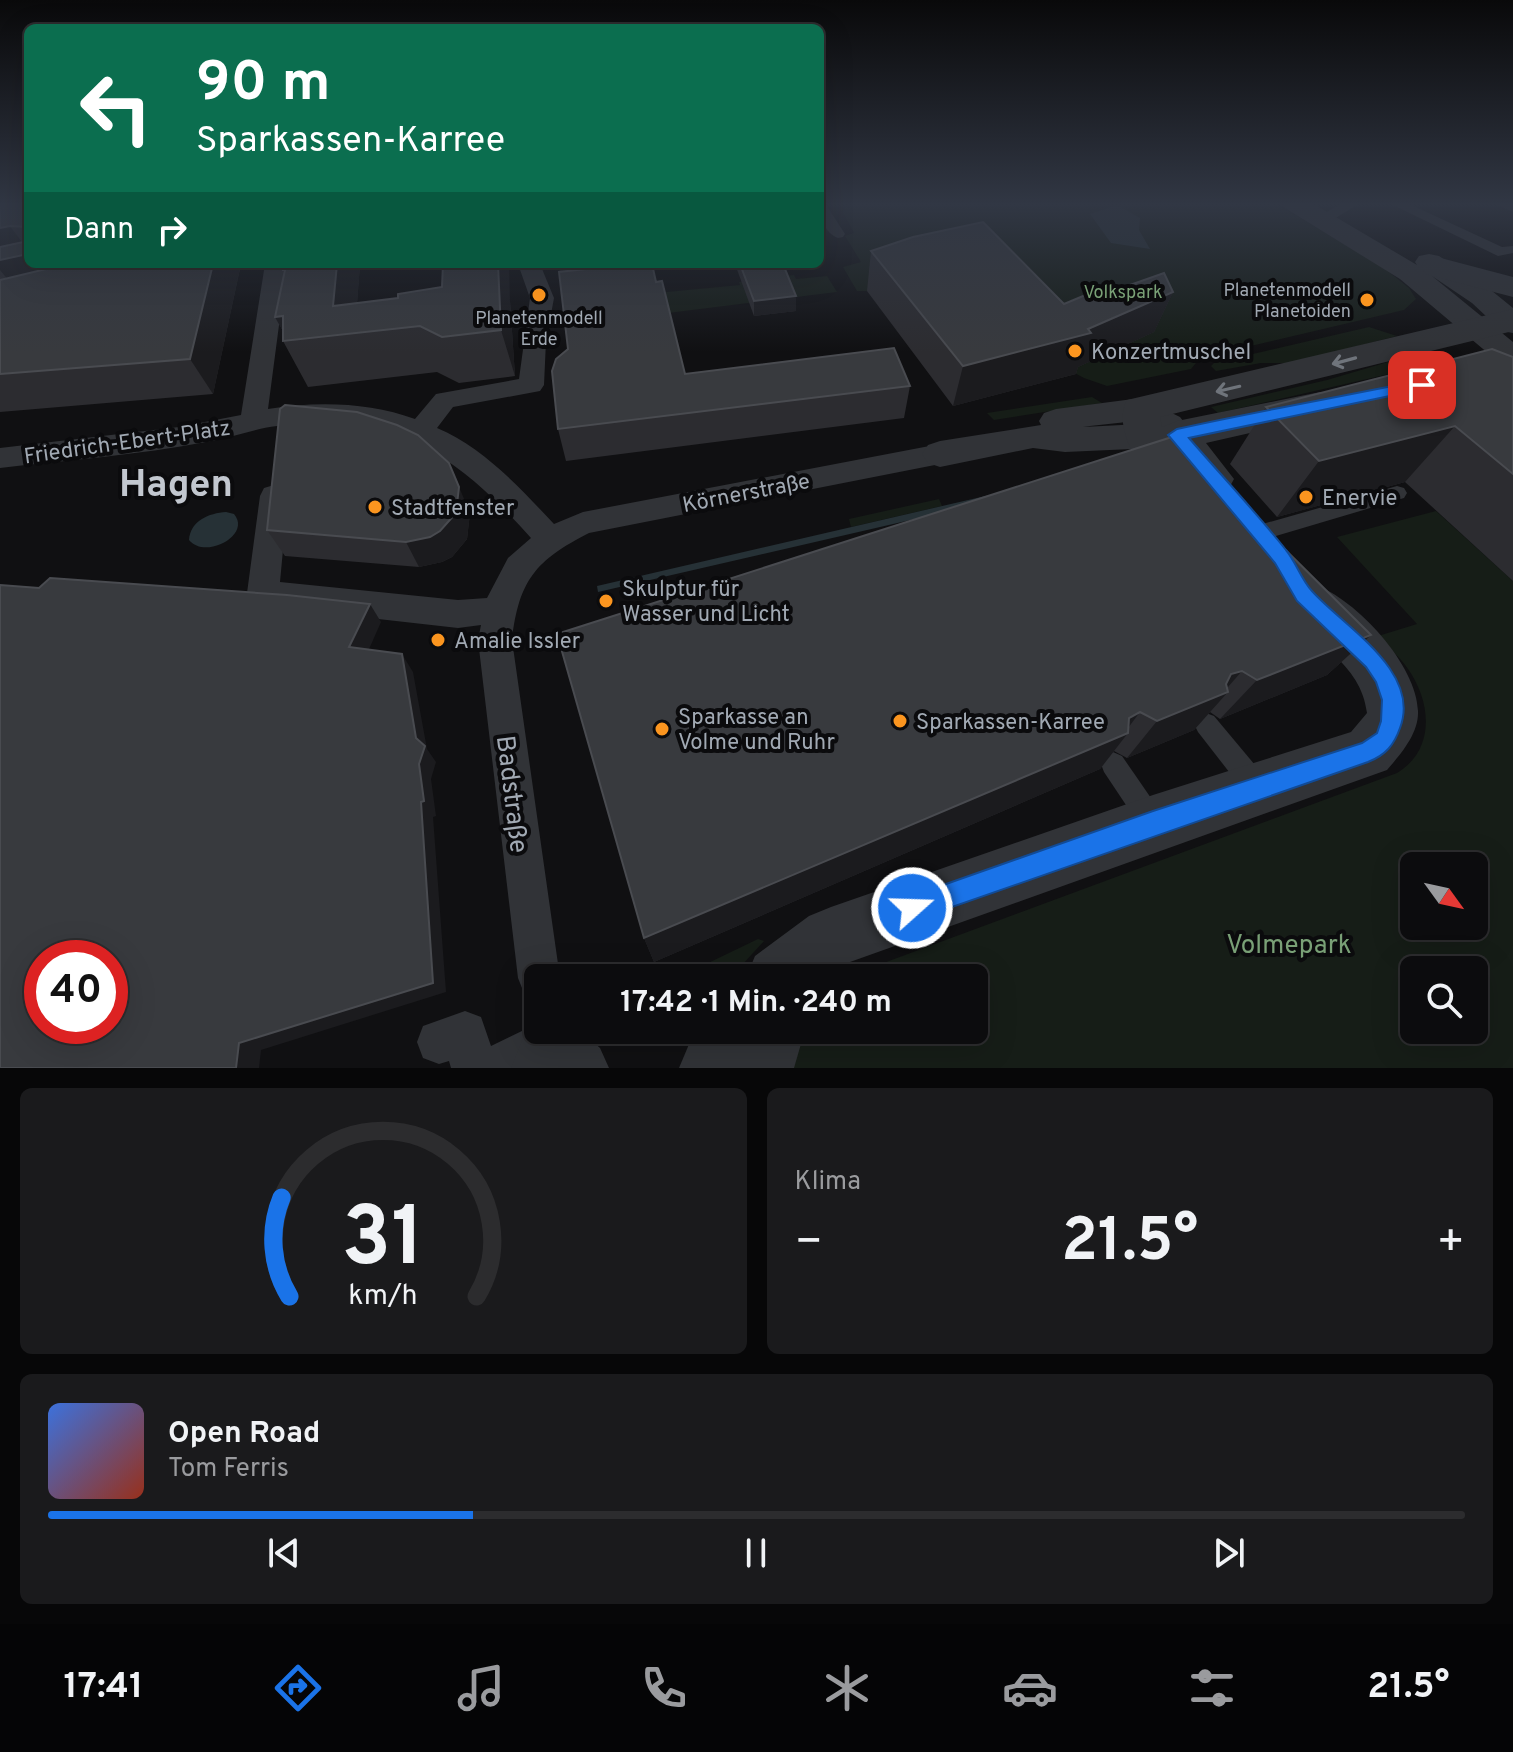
<!DOCTYPE html>
<html lang="de">
<head>
<meta charset="utf-8">
<style>
	body { margin:0; font-family:Overpass,sans-serif; background:#1a1a1c; color:#f1f3f6; height:100vh; display:flex; flex-direction:column; font-size:30px; white-space:nowrap }
	* { box-sizing:border-box; margin:0 }
	p { font-size:26px; color:#9a9b9e }
	.icon { flex:none; width:44px; height:44px; fill:none; stroke:currentColor; stroke-width:2; stroke-linecap:round; stroke-linejoin:round }
	.map { position:relative; height:1068px; overflow:hidden }
	.panel { display:flex; flex-direction:column; gap:20px; padding:20px; background:#070708; flex:1 }
	.panel>* { flex:none }
	.banner { position:absolute; left:24px; top:24px; width:800px; height:244px; border-radius:12px; box-shadow:0 8px 32px #0002,0 0 0 2px #2c2c2e; background:#0b6e4f; color:#fff; overflow:hidden }
	.needle { width:52px; rotate:123deg }
	.buttons { position:absolute; left:1400px; top:852px; display:grid; gap:16px }
	.buttons a { display:grid; place-items:center; width:88px; height:88px; border-radius:12px; background:#0c0c0e; box-shadow:0 8px 32px #0002,0 0 0 2px #2c2c2e; font-size:40px }
	.speed { position:absolute; left:24px; top:940px; display:flex; gap:16px; font-size:40px; font-weight:700; text-align:center }
	.speed>* { display:grid; place-content:center; width:104px; height:104px; border-radius:50%; background:#0c0c0e; box-shadow:0 8px 32px #0002,0 0 0 2px #2c2c2e; line-height:1 }
	.speed .limit { border:12px solid #d22; background:#fff; color:#111 }
	.pin { position:absolute; display:grid; place-items:center; width:68px; height:68px; color:#fff; margin:-34px; border-radius:16px; box-shadow:0 4px 12px #0006 }
	.me { position:absolute; width:88px; margin:-44px; rotate:70deg; stroke-linejoin:round; filter:drop-shadow(0 0 6px #0008) }
	.turn { display:flex; align-items:center; gap:28px; height:168px; padding:0 40px; font-size:36px }
	.turn .icon { width:104px; height:104px; stroke-width:2.5 }
	.turn b { display:block; font-size:56px; line-height:68px }
	.then { display:flex; align-items:center; height:76px; padding:0 40px; background:#0003; gap:16px; font-size:30px }
	.big { font-size:60px; font-weight:700; line-height:1.1 }
	.panel .tile { flex:1; display:flex; flex-direction:column; justify-content:center; gap:12px; min-width:0; padding:0 28px; border-radius:12px; background:#1a1a1c }
	.panel .dial { align-items:center; gap:0 }
	.dial svg { height:208px; overflow:visible; fill:none; stroke:#2c2c2e; stroke-width:7; stroke-linecap:round; text-anchor:middle }
	.dial text { fill:#f1f3f6; stroke:none }
	.song { display:flex; align-items:center; gap:24px }
	.cover { width:96px; height:96px; border-radius:12px; background:linear-gradient(135deg,hsl(220 70% 55%),hsl(10 70% 35%)) }
	.played { height:8px; border-radius:4px; background:linear-gradient(90deg,#1a73e8 30%,#2c2c2e 30%) }
	.keys { display:flex; justify-content:space-around; direction:ltr }
	.heat { display:flex; justify-content:space-between; align-items:center; font-size:44px; direction:ltr }
	.panel .tiles { flex:1; display:grid; gap:20px; grid-template-columns:1fr 1fr }
	.tile:last-child { grid-column:span 2 }
	.trip { position:absolute; left:524px; top:964px; width:464px; height:80px; border-radius:12px; background:#0c0c0e; box-shadow:0 8px 32px #0002,0 0 0 2px #2c2c2e; font-weight:700; line-height:80px; text-align:center }
	.tab-bar { display:flex; height:128px; justify-content:space-around; align-items:center; background:#050506; color:#9a9b9e }
	.tab-bar .icon { width:56px; height:56px }
	.tab-bar .on { color:#1a73e8 }
	.tab-bar b { font-size:36px; color:#f1f3f6 }
	.map>svg:first-child { display:block }
	.green { fill:#161d17; fill-rule:evenodd }
	.water { fill:#263136 }
	.lines { fill:none; stroke-linecap:round; stroke-linejoin:round }
	.service { fill:#313337; fill-rule:evenodd }
	.pedestrian { fill:#313337; fill-rule:evenodd }
	.minor { fill:#313337; fill-rule:evenodd }
	.tertiary { fill:#313337; fill-rule:evenodd }
	.wall { fill:#2c2c30 }
	.shaded-wall { fill:#1b1b1e }
	.building { fill:#383a3e; stroke:#494b50; stroke-width:2; fill-rule:evenodd }
	.oneway { stroke:#6f747b }
	.route { fill:#1a73e8; stroke:#114b97; stroke-width:2 }
	.poi-dot { fill:#fb951f; stroke:#0b0b0d; stroke-width:3 }
	.labels { text-anchor:middle; stroke-width:8; stroke-linejoin:round; paint-order:stroke }
	.far-poi-label { font-size:18px; fill:#a1a9b3; stroke:#0b0b0d; text-anchor:end }
	.far-park-label { font-size:18px; fill:#79a076; stroke:#0b0b0d }
	.poi-label { font-size:22px; fill:#a1a9b3; stroke:#0b0b0d; text-anchor:start }
	.street-label { font-size:22px; fill:#a1a9b3; stroke:#0b0b0d }
	.near-street-label { font-size:26px; fill:#a1a9b3; stroke:#0b0b0d }
	.near-park-label { font-size:26px; fill:#79a076; stroke:#0b0b0d }
	.town-label { font-size:38px; font-weight:bold; fill:#c2c7cf; stroke:#0b0b0d }
</style>
</head>
<body>
<div class="map">
<svg width="1513" height="1068" viewBox="0 0 1513 1068">
	<rect width="100%" height="100%" fill="#101012"/>
	<g class="green">
		<polygon points="848,203 1275,203 1380,265 1409,288 1416,299 1404,310 1200,358 1191,369 1107,386 1084,378 897,280 867,291 857,291 843,267 861,262 845,236 854,233 843,212"/>
		<polygon points="794,275 796,279 827,276 837,292 660,314 656,293 740,285 739,282"/>
		<polygon points="1369,327 1397,336 1292,363 1261,363 1216,371 1211,366 1214,363"/>
		<polygon points="1422,352 1437,363 1218,413 1211,407 1327,380"/>
		<polygon points="1092,397 1102,403 994,420 987,413"/>
		<polygon points="939,499 942,506 851,527 849,519"/>
		<path d="M1436,511L1513,581V1068H778L797,1030H974V978H843L1397,773C1435,750 1432,703 1408,669C1400,657 1388,647 1378,636L1417,624L1337,537ZM1414,866H1474V926H1414ZM1414,970H1474V1030H1414Z"/>
		<polygon points="758,939 764,941 730,978 677,978"/>
	</g>
	<g class="water">
		<polygon points="1117,205 1140,218 1139,230 1150,249 1111,243 1090,214"/>
		<polygon points="1132,462 1136,468 598,592 597,586"/>
		<path d="M226,512L234,514C252,535 205,560 189,540C190,521 209,513 226,512Z"/>
	</g>
	<g class="lines">
		<g class="service">
			<path d="M820,203H825L845,234L843,237L838,238C824,233 820,216 820,203Z"/>
			<polygon points="1343,203 1360,203 1329,222 1319,222 1319,216"/>
			<polygon points="1389,203 1407,203 1502,247 1513,246 1513,253 1498,256"/>
			<polygon points="1397,486 1404,488 1407,493 1404,498 1259,541 1252,538 1249,533 1252,528 1259,525"/>
			<polygon points="1206,713 1214,716 1265,777 1268,786 1265,795 1256,798 1247,795 1198,732 1194,724 1198,716"/>
			<polygon points="1113,752 1122,756 1162,814 1166,823 1162,832 1153,836 1144,832 1104,772 1101,764 1104,756"/>
		</g>
		<g class="pedestrian">
			<path d="M265,264H287L268,409C316,401 369,402 415,419L436,394L519,379L530,298L518,264H540L554,298L546,341L544,385L540,391L453,407L437,428C483,447 520,488 554,524L583,512L940,444L950,447L954,454L950,461L940,464L589,533C536,560 519,580 512,640L560,978H538V999L524,993L518,978L478,640L481,625L458,628L263,606L252,602L247,593L260,496L264,488L274,485L284,488L288,496L280,582L458,600L487,598L508,558L531,538C457,455 392,409 277,426C253,429 230,438 206,442C138,455 68,460 0,468V448L179,427L241,415Z"/>
			<polygon points="465,1011 481,1017 491,1046 526,1029 532,1014 538,1012 538,1030 570,1030 572,1041 566,1057 544,1068 451,1068 449,1061 439,1064 423,1058 417,1042 423,1026"/>
		</g>
		<g class="minor">
			<polygon points="1281,203 1312,203 1417,265 1415,262 1419,256 1429,254 1439,256 1492,291 1513,308 1513,333 1502,331 1472,303 1432,276 1513,342 1513,368 1502,365 1400,279 1285,208"/>
			<path d="M1141,398L1180,417L1194,435L1189,444L1177,447L1065,452L1033,448L940,467L928,463L922,454L928,445L940,441L1041,425L1039,421L1044,413L1056,409ZM1136,421L1141,424L1083,427L1090,426Z"/>
			<polygon points="538,1018 538,1030 580,1030 600,1048 609,1068 511,1068 530,1021"/>
		</g>
		<g class="tertiary">
			<polygon points="1437,257 1513,277 1513,297 1425,274 1421,267 1425,260"/>
			<path d="M1513,309V331L1160,417L1162,427L1177,421L1320,392L1334,396L1339,405L1334,414L1206,443L1234,479L1228,490L1213,494L1207,493L1203,500C1193,503 1183,506 1173,500C1147,484 1110,429 1127,400Z"/>
			<path d="M1315,585C1356,599 1417,665 1418,711C1419,733 1401,754 1387,770L850,962L829,978H746L755,956L809,916L831,907L1153,795L1351,732L1367,713C1361,661 1312,647 1291,605L1298,591Z"/>
			<polygon points="695,1030 805,1030 794,1068 679,1068"/>
		</g>
	</g>
	<g class="wall">
		<polygon points="0,203 28,203 28,264 241,264 213,394 0,412"/>
		<polygon points="1493,203 1513,203 1513,212"/>
		<polygon points="871,251 1064,304 1093,298 1173,292 1154,332 1078,367 1076,374 953,406 867,291"/>
		<polygon points="283,264 360,264 357,303 510,301 515,376 459,383 437,372 308,387 283,341 283,331 275,317 284,274 283,270"/>
		<polygon points="735,264 783,264 796,311 754,316"/>
		<polygon points="560,272 656,282 685,374 910,386 904,418 566,461 558,429 568,349"/>
		<polygon points="1513,357 1513,581 1405,482 1277,517 1230,464 1266,407"/>
		<polygon points="470,513 467,539 452,557 442,562 419,567 285,556 267,530"/>
		<polygon points="557,634 1371,635 1327,675 1220,719 1210,712 1194,730 1127,758 1114,751 1100,769 654,962 644,938"/>
	</g>
	<g class="shaded-wall">
		<polygon points="10,226 28,250 28,264 152,264 22,297 0,270 0,228"/>
		<polygon points="213,264 241,264 213,394 190,359"/>
		<polygon points="337,264 360,264 355,333 333,306"/>
		<polygon points="498,264 509,264 510,301 515,376 501,330"/>
		<polygon points="558,264 650,264 563,286"/>
		<polygon points="1173,292 1154,332 1078,367 1076,374 953,406 963,366 1088,329"/>
		<polygon points="796,296 796,311 754,316 754,301"/>
		<polygon points="283,316 288,340 275,317"/>
		<polygon points="1455,426 1405,482 1277,517 1319,461"/>
		<polygon points="459,487 470,513 467,539 452,557 442,562 419,567 406,542"/>
		<polygon points="370,604 381,622 362,665 349,647"/>
		<polygon points="1371,635 1327,675 1220,719 1257,680"/>
		<polygon points="402,654 413,672 427,749 436,762 431,779 436,816 433,817 446,992 261,1050 259,1068 236,1068 239,1043 416,738"/>
		<polygon points="1242,671 1221,695 1228,692 1194,730 1127,758 1157,721 1231,674"/>
		<polygon points="1140,712 1122,736 1128,733 1100,769 654,962 644,938"/>
	</g>
	<g class="building">
		<polygon points="0,203 28,203 28,227 10,226 0,228"/>
		<polygon points="983,222 1064,304 1088,294 1093,298 1164,273 1173,292 1088,329 1091,333 963,366 871,251 913,237"/>
		<polygon points="28,241 28,254 0,260 0,247"/>
		<polygon points="67,264 213,264 190,359 0,374 0,280"/>
		<polygon points="283,264 337,264 333,306 398,298 398,294 442,287 443,264 498,264 501,330 442,337 420,326 283,341 283,316 275,317 285,270 283,270"/>
		<polygon points="631,264 652,264 656,282 662,281 685,374 894,348 910,386 558,429 552,371 556,359 568,349 559,272"/>
		<polygon points="740,264 783,264 796,296 754,301"/>
		<polygon points="1492,349 1513,357 1513,474 1455,426 1319,461 1266,407"/>
		<polygon points="285,405 357,412 397,425 418,435 449,463 459,487 456,513 440,531 430,537 406,542 267,530 280,409"/>
		<polygon points="1172,437 1371,635 1257,680 1242,671 1231,674 1226,684 1228,692 1157,721 1140,712 1129,718 1128,733 644,938 557,634"/>
		<path d="M50,578L287,595L370,604L349,647L402,654L416,738L425,746L419,764L424,801L421,802L433,983L239,1043L236,1068H0V585L39,588ZM42,958H110V1026H42Z"/>
	</g>
	<defs><path id="oneway-shaft" d="M-6 0H5M1.5-3L5.5 0L1.5 3" fill="none" stroke-width="1.6" stroke-linecap="round" stroke-linejoin="round" transform="scale(2)"/></defs>
	<g class="oneway">
		<use href="#oneway-shaft" transform="translate(1344 361) rotate(165)"/>
		<use href="#oneway-shaft" transform="translate(1228 389) rotate(167)"/>
	</g>
	<linearGradient id="sky" x2="0" y2="1"><stop stop-color="#09090a"/><stop offset="0.58" stop-color="#313744"/><stop offset="1" stop-color="#313744" stop-opacity="0"/></linearGradient>
	<rect width="1513" height="352" fill="url(#sky)"/>
	<path class="route" d="M1422,380L1430,385L1428,388L1189,438C1221,475 1255,511 1286,550C1296,562 1301,579 1312,591C1343,626 1422,671 1400,728C1394,745 1386,755 1368,762L912,921L903,917L899,908L903,899L912,896L1153,811L1362,743L1377,733L1381,721L1382,700L1376,682L1366,667L1297,601L1275,563L1168,435L1177,429C1258,411 1340,397 1422,380Z"/>
	<g class="poi-dot">
		<circle cx="539" cy="295" r="8"/>
		<circle cx="1367" cy="300" r="8"/>
		<circle cx="1075" cy="351" r="8"/>
		<circle cx="1306" cy="497" r="8"/>
		<circle cx="375" cy="507" r="8"/>
		<circle cx="606" cy="601" r="8"/>
		<circle cx="438" cy="640" r="8"/>
		<circle cx="900" cy="721" r="8"/>
		<circle cx="662" cy="729" r="8"/>
	</g>
	<g class="labels">
		<g class="far-poi-label">
			<text x="1351" y="296">Planetenmodell<tspan x="1351" dy="21">Planetoiden</tspan></text>
			<text x="539" y="324" text-anchor="middle">Planetenmodell<tspan x="539" dy="21">Erde</tspan></text>
		</g>
		<g class="far-park-label">
			<text x="1123" y="298">Volkspark</text>
		</g>
		<g class="poi-label">
			<text x="1091" y="359">Konzertmuschel</text>
			<text x="1322" y="505">Enervie</text>
			<text x="391" y="515">Stadtfenster</text>
			<text x="622" y="596">Skulptur für<tspan x="622" dy="25">Wasser und Licht</tspan></text>
			<text x="454" y="648">Amalie Issler</text>
			<text x="678" y="724">Sparkasse an<tspan x="678" dy="25">Volme und Ruhr</tspan></text>
			<text x="916" y="729">Sparkassen-Karree</text>
		</g>
		<g class="street-label">
			<text transform="translate(127 441) rotate(-8)" y="8">Friedrich-Ebert-Platz</text>
			<text transform="translate(746 492) rotate(-11)" y="8">Körnerstraße</text>
		</g>
		<g class="near-street-label">
			<text transform="translate(513 794) rotate(83)" y="9">Badstraße</text>
		</g>
		<g class="near-park-label">
			<text x="1289" y="953">Volmepark</text>
		</g>
		<g class="town-label">
			<text x="176" y="496">Hagen</text>
		</g>
	</g>
</svg>
<div class="buttons">
<a><svg class="needle" viewBox="-14 -14 28 28"><path d="M0-13l5 13h-10z" fill="#e53935"/><path d="M0 13l5-13h-10z" fill="#9a9b9e"/></svg></a>
<a><svg class="icon" aria-label="search" viewBox="0 0 24 24"><circle cx="10" cy="10" r="6"/><path d="M15 15l6 6"/></svg></a>
</div>
<div class="speed"><div class="limit">40</div></div>
<div class="pin" style="left:1422px;top:385px;background:#d93025"><svg class="icon" aria-label="arrive" viewBox="0 0 24 24"><path d="M6 21V4h12l-3 4 3 4H6"/></svg></div>
<svg class="me" style="left:912px;top:908px" viewBox="-20 -20 40 40"><circle r="17" fill="#1a73e8" stroke="#fff" stroke-width="3"/><path d="M0-11L8 9 0 5-8 9z" fill="#fff"/></svg>
<div class="trip">17:42 · 1 Min. · 240 m</div>
<div class="banner">
<div class="turn"><svg class="icon" aria-label="left" viewBox="0 0 24 24"><path d="M17 20v-9H6M10 6l-5 5 5 5"/></svg><div><b>90 m</b>Sparkassen-Karree</div></div>
<div class="then">Dann<svg class="icon" aria-label="right" viewBox="0 0 24 24"><path d="M7 20v-9h11M14 6l5 5-5 5"/></svg></div>
</div>
</div>
<section class="panel">
<div class="tiles">
<div class="tile dial"><svg viewBox="0 0 100 80">
<path d="M14 69A42 42 0 1 1 86 69"/>
<path d="M14 69A42 42 0 0 1 11 31" stroke="#1a73e8"/>
<text x="50" y="56" font-size="32" font-weight="700">31</text>
<text x="50" y="72" font-size="11">km/h</text>
</svg></div>
<div class="tile"><p>Klima</p>
<div class="heat"><a>−</a><b class="big">21.5°</b><a>+</a></div>
</div>
<div class="tile">
<div class="song"><i class="cover"></i><div><b>Open Road</b><p>Tom Ferris</p></div></div>
<div class="played"></div>
<div class="keys"><svg class="icon" aria-label="previous" viewBox="0 0 24 24"><path d="M18 5L8 12l10 7zM5 5v14"/></svg><svg class="icon" aria-label="pause" viewBox="0 0 24 24"><path d="M8 5v14M16 5v14"/></svg><svg class="icon" aria-label="next" viewBox="0 0 24 24"><path d="M6 5l10 7-10 7zM19 5v14"/></svg></div>
</div>
</div>
</section>
<nav class="tab-bar">
<b>17:41</b>
<svg class="icon on" aria-label="directions" viewBox="0 0 24 24"><path d="M12 3l9 9-9 9-9-9zM9 14v-3h6M13 9l2 2-2 2"/></svg>
<svg class="icon" aria-label="music" viewBox="0 0 24 24"><path d="M9 18V5l10-2v13"/><circle cx="6" cy="18" r="3"/><circle cx="16" cy="16" r="3"/></svg>
<svg class="icon" aria-label="phone" viewBox="0 0 24 24"><path d="M5 4h4l2 5-3 2q2 4 5 5l2-3 5 2v4C11 20 4 13 5 4z"/></svg>
<svg class="icon" aria-label="climate" viewBox="0 0 24 24"><path d="M12 3v18M4 7l16 10M4 17L20 7"/></svg>
<svg class="icon" aria-label="car" viewBox="0 0 24 24"><path d="M5 17H2v-5l4-1 3-4h7l3 4 3 1v5h-3M9 17h6M6 11h13"/><circle cx="7" cy="17" r="2"/><circle cx="17" cy="17" r="2"/></svg>
<svg class="icon" aria-label="filters" viewBox="0 0 24 24"><path d="M4 7h16M4 17h16"/><circle cx="9" cy="7" r="2"/><circle cx="15" cy="17" r="2"/></svg>
<b>21.5°</b>
</nav>
</body>
</html>
